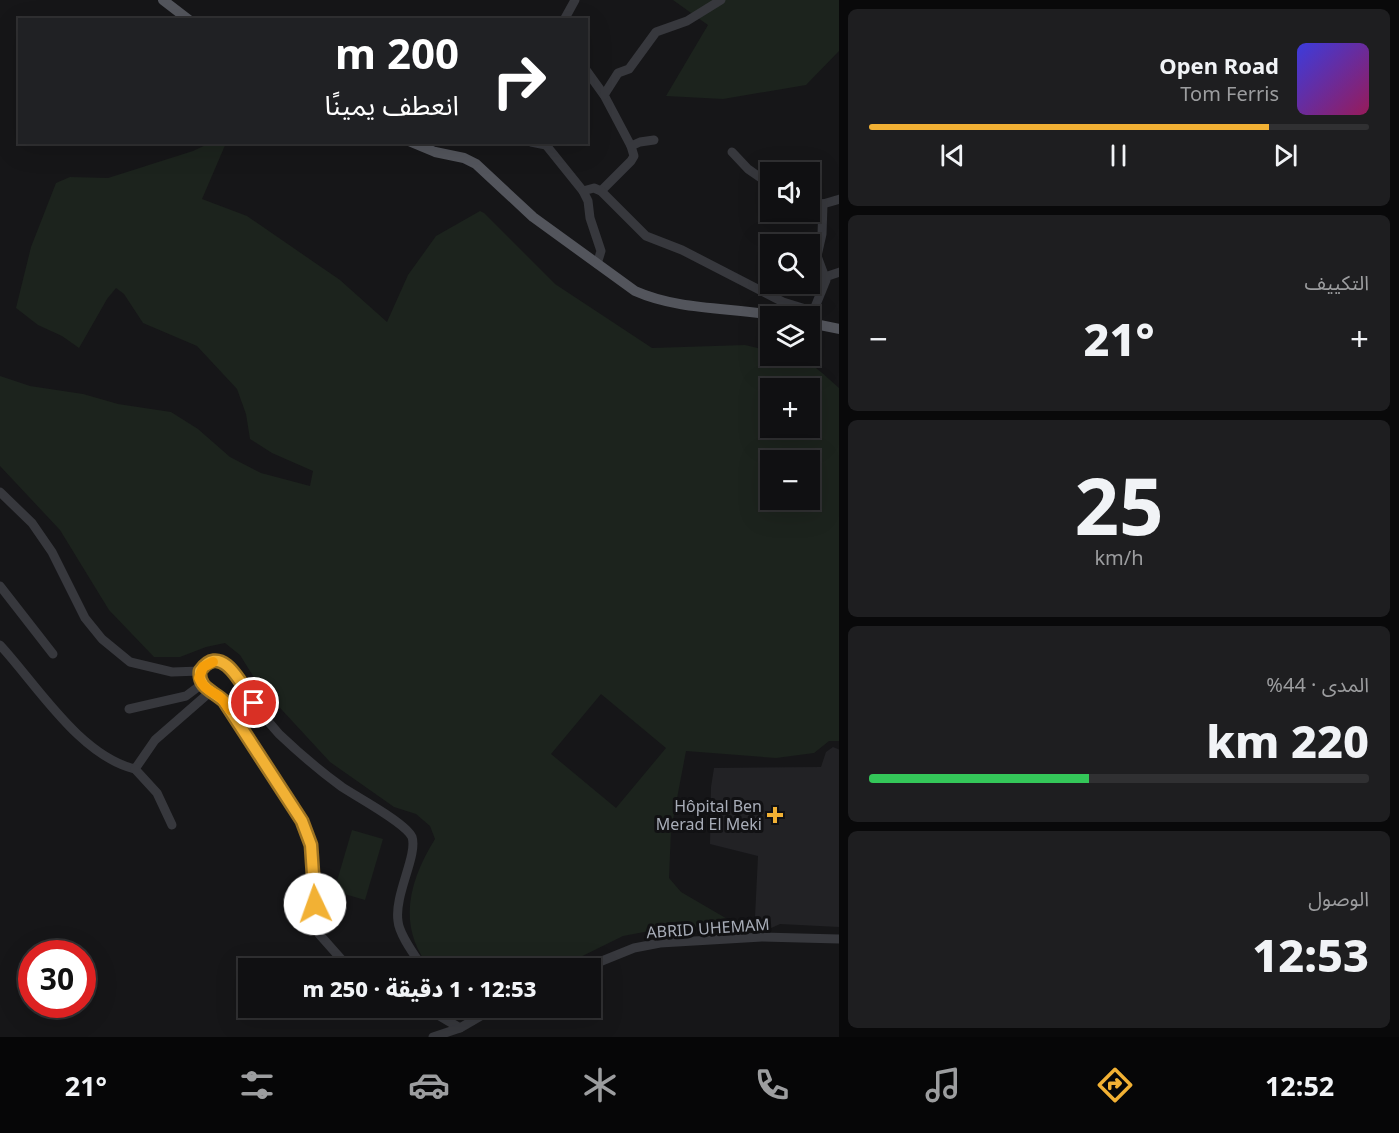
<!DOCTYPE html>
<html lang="ar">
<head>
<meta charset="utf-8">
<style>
	body { margin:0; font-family:"Noto Sans","Noto Sans Arabic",sans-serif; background:#1e1e20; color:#f1f3f6; direction:rtl; height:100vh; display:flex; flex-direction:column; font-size:22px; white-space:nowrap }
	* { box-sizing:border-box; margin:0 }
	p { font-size:20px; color:#9c9d9f }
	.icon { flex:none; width:33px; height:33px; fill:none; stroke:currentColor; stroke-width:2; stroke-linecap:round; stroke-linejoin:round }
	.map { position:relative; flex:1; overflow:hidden; direction:ltr }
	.panel { display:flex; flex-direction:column; gap:9px; padding:9px; background:#09090a; width:560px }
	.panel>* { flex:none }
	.guide { position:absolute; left:18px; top:18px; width:570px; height:126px; border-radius:0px; box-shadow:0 6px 24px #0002,0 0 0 2px #303032; direction:rtl; background:#202124; color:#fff; overflow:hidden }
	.tools { position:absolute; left:760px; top:162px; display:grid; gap:12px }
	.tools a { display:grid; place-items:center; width:60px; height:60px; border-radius:0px; background:#101012; box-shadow:0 6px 24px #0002,0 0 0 2px #303032; font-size:30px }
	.speed { position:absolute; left:18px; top:940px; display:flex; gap:12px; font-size:30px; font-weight:700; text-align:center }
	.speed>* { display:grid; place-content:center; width:78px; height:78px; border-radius:50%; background:#101012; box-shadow:0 6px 24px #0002,0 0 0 2px #303032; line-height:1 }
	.speed .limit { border:9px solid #d22; background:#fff; color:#111 }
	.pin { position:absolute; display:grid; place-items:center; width:51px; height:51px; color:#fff; margin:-26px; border:3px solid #fff; border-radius:50%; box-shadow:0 2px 6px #0007 }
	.me { position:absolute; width:66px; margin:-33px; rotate:357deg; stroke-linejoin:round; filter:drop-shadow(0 0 4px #0008) }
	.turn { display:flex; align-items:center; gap:21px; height:126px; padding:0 30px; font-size:27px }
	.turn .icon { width:78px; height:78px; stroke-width:2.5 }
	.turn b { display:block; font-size:42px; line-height:51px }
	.big { font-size:45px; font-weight:800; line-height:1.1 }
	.panel .card { flex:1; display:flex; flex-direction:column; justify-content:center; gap:9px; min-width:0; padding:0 21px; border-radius:9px; background:#1e1e20 }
	.panel .dial { align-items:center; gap:0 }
	.dial b { font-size:78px; line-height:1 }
	.song { display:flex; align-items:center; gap:18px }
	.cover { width:72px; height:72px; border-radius:9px; background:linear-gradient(135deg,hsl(240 70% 55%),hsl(330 70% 35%)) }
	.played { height:6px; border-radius:3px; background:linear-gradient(90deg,#f2b134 80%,#303032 80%) }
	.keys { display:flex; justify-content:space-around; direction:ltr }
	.heat { display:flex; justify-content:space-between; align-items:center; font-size:33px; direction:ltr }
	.charge { height:9px; border-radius:4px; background:linear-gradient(90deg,#34c759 44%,#303032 0) }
	.trip { position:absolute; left:238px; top:958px; width:363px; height:60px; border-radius:0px; background:#101012; box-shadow:0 6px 24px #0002,0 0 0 2px #303032; font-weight:800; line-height:60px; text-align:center; direction:rtl }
	.menu { display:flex; height:96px; justify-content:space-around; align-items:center; background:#060607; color:#9c9d9f }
	.menu .icon { width:42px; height:42px }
	.menu .current { color:#f2b134 }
	.menu b { font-size:27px; color:#f1f3f6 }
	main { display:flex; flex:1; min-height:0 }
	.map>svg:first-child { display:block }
	.built { fill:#222225 }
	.green { fill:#1c231d; fill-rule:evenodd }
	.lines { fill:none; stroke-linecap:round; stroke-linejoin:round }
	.minor { stroke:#37383d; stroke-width:9 }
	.major { stroke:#53555c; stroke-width:10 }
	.route-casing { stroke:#9d7322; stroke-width:15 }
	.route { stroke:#f2b134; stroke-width:10 }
	.slow { stroke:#f59e0b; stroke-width:10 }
	.poi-dot { fill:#f2b134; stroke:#111113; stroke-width:2 }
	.labels { text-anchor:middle; stroke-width:6; stroke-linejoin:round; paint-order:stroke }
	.poi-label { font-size:16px; fill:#a8adb8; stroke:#111113; text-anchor:end }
	.street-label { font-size:16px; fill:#a8adb8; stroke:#111113 }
</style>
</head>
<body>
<main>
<section class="panel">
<div class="card">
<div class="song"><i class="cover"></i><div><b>Open Road</b><p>Tom Ferris</p></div></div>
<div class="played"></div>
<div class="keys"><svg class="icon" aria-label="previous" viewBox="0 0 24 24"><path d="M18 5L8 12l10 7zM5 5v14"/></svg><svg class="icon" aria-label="pause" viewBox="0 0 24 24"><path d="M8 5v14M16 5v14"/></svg><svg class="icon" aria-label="next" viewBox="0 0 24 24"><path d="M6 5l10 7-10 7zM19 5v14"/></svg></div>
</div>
<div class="card"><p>التكييف</p>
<div class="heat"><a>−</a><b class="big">21°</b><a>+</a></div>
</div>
<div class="card dial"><b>25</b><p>km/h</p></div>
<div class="card"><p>المدى · 44%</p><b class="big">220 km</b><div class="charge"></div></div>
<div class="card"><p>الوصول</p><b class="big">12:53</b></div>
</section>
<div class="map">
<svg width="840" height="1037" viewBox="0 0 840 1037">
	<rect width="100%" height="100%" fill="#161618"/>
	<polygon class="built" points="833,747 840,750 839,927 780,924 769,929 755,917 758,856 710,844 711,787 714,768 821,767 826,752"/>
	<g class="green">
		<polygon points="673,0 839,0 839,51 806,85 723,99 666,96 708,25"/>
		<path d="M210,143H226L202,199L247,216L340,280L387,322L408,275L436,236L480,211L484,213L555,284L652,348L745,345L771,351V356C808,356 813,365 839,388V741H829L814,753L776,758L686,751L671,830L669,878L681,892L741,927H671L623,936L556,969H431C396,927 409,881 435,839L430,826L416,814L394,807L330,762L258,684L240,655L225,643L206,647L180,657H154L109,610L60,530L0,466V376L30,386L83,394L118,404L171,412L198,429L230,457L261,473L310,486L313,471L272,453L250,439L246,414L237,389L197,346L143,323L124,294L116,288L107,299L79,348L62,336L38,325L16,308L31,247L56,183L70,177L108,178L193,151ZM810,388V428H771V388ZM810,460V500H771V460ZM601,694L666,748L616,808L551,754Z"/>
		<polygon points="352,830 383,839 365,900 334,891"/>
	</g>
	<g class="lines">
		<g class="minor">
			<polyline points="564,20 575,0"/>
			<polyline points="586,70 604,95 631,146"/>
			<polyline points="604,95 618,73 629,69 656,32 687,21 721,0"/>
			<polyline points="531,142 546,145 583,191"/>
			<polyline points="732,152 748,169 771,185"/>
			<polyline points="601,191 631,161 634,156 631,146 640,142 654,140"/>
			<polyline points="810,201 823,204 840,199"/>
			<polyline points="597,264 601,251 590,218 588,201 583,191 594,188 601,191 646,236 682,250 783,302 812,311"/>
			<polyline points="825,277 840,272"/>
			<polyline points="811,317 826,280 817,256 822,234 823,204"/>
			<polyline points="0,492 32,523 52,552 85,618 102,639 130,662 172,672 200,671"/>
			<polyline points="0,586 53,654"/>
			<path d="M0,645C37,685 80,756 135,769L155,740L210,692"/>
			<polyline points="129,709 186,696 202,684"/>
			<polyline points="135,769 157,793 172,825"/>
			<path d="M350,969L319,934L316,918L311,845L302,821L224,701L202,684L199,678L200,671C222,640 242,687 253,702C261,713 270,724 279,734C299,753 320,771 342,787C357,797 406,823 412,837C418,855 394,895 398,921C399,935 416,957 424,969"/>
			<polyline points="582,969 634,948 660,943 762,937 840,939"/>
			<polyline points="426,1008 460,1028"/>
			<polyline points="458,1008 472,1021"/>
			<polyline points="433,1037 460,1028 484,1014 499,1008"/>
		</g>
		<g class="major">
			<polyline points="163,0 189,20"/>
			<path d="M411,142L435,152L464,158L476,164L533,217L635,291C680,311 732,307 779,316"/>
			<polyline points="810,323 840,329"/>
		</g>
	</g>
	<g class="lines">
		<defs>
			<path id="route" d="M254,703C243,687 222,640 200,671C198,688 213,691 224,701L302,821L311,845L315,904"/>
		</defs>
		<use href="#route" class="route-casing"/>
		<use href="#route" class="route"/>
		<path class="slow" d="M213,662L203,667L199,678C203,688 209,690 217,695C223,698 226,705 230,710"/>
	</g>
	<path class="poi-dot" d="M772 806h6v6h6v6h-6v6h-6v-6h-6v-6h6z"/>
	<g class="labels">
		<g class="poi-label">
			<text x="762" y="812">Hôpital Ben<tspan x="762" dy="18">Merad El Meki</tspan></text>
		</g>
		<g class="street-label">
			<text transform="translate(708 928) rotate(-4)" y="6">ABRID UHEMAM</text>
		</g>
	</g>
</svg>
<div class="tools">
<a><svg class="icon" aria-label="sound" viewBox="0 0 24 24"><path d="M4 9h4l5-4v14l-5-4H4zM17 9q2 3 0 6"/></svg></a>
<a><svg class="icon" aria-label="search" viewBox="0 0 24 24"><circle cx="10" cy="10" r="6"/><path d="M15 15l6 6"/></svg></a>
<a><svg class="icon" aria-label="layers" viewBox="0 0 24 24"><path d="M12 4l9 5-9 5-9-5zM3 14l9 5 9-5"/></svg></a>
<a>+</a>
<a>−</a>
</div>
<div class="speed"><div class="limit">30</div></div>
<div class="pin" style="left:254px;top:703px;background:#d93025"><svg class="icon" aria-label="arrive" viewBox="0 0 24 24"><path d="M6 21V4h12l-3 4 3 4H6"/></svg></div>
<svg class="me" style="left:315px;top:904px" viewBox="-20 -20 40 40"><circle r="19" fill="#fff"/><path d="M0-13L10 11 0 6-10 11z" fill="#f2b134"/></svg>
<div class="trip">12:53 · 1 دقيقة · 250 m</div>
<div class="guide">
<div class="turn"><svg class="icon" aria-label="right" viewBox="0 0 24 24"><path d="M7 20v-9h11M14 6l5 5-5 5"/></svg><div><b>200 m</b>انعطف يمينًا</div></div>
</div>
</div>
</main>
<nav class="menu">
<b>12:52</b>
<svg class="icon current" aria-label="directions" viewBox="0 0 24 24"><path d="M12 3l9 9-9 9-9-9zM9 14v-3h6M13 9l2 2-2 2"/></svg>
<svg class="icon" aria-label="music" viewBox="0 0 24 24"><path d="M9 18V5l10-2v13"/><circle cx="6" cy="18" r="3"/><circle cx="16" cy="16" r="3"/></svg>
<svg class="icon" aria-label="phone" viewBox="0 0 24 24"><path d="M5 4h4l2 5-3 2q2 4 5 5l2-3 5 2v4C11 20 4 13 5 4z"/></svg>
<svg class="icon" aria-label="climate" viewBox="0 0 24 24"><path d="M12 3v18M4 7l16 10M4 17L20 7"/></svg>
<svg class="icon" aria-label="car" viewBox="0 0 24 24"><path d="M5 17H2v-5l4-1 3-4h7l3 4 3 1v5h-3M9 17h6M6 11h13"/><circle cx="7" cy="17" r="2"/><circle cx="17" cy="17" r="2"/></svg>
<svg class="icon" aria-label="filters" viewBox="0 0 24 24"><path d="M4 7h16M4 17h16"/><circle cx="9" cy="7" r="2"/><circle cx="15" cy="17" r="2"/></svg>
<b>21°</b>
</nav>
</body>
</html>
